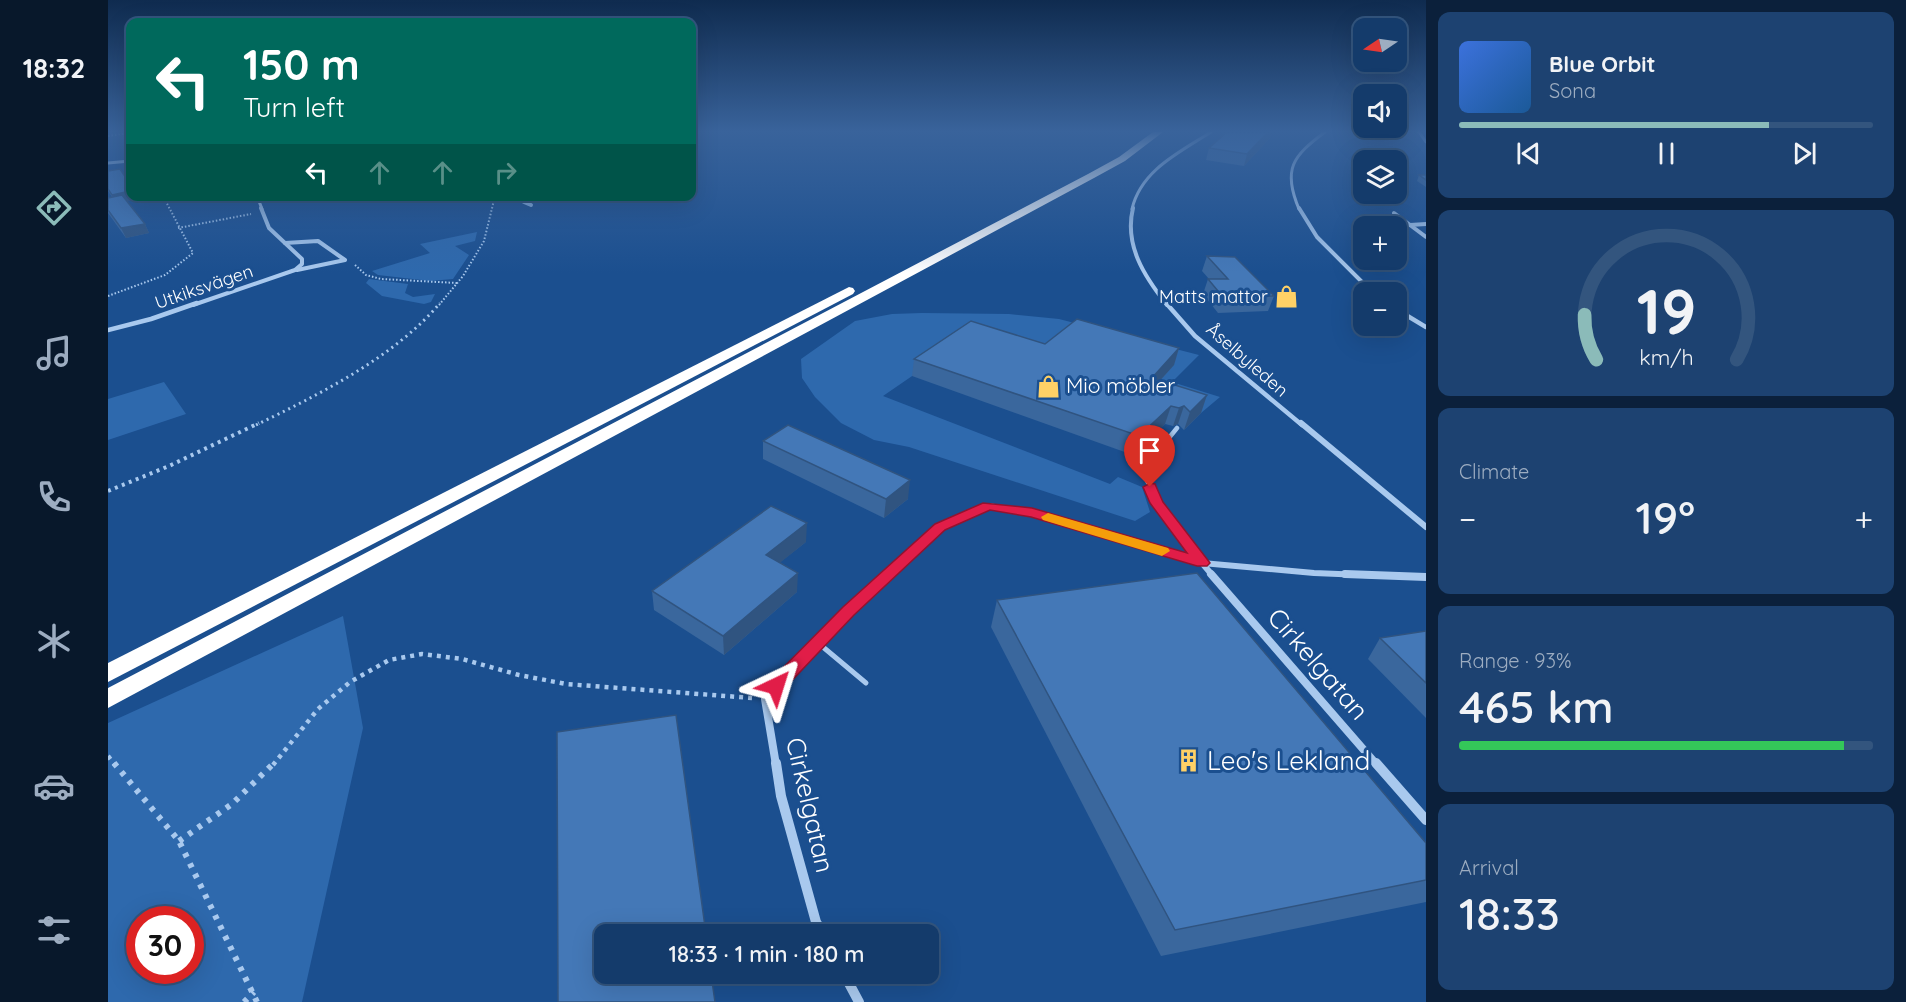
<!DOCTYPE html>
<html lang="en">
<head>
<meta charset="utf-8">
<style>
	body { margin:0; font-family:Quicksand,sans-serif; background:#1d4271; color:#f1f3f6; height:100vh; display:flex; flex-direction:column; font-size:22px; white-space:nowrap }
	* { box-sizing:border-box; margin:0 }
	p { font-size:20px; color:#9dadc1 }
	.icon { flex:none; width:33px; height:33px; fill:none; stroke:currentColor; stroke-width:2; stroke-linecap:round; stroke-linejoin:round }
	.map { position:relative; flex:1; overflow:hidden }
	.details { display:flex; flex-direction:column; gap:12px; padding:12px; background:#0b203b; width:480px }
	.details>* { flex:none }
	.banner { position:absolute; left:18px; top:18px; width:570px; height:183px; border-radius:12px; box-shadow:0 6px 24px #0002,0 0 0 2px #33557e; background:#00695c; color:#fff; overflow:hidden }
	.needle { width:39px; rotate:257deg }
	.controls { position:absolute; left:1245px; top:18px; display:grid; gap:12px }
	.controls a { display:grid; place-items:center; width:54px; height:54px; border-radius:12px; background:#143b6b; box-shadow:0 6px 24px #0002,0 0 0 2px #33557e; font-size:30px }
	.speed { position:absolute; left:18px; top:906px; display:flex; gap:12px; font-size:30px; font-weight:700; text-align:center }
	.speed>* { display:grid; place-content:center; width:78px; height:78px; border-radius:50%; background:#143b6b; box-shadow:0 6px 24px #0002,0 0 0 2px #33557e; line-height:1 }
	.speed .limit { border:9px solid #d22; background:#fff; color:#111 }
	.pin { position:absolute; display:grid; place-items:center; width:51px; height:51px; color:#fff; margin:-62px -26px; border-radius:50% 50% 50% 0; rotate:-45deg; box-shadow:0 0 6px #0007 }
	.pin .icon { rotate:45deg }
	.me { position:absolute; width:66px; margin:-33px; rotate:41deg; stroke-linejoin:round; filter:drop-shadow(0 0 4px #0008) }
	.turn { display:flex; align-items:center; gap:21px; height:126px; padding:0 18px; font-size:27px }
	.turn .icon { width:78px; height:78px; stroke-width:2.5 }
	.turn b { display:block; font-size:42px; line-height:51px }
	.lanes { display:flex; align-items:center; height:57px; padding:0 18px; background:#0003; justify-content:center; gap:30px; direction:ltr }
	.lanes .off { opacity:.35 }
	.big { font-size:45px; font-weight:600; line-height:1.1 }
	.details .card { flex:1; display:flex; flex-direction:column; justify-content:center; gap:9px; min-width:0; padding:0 21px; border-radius:12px; background:#1d4271 }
	.details .dial { align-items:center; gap:0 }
	.dial svg { height:156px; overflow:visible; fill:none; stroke:#33557e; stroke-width:7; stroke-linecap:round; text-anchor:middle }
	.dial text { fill:#f1f3f6; stroke:none }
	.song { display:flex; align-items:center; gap:18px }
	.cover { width:72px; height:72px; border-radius:9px; background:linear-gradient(135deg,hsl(220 70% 55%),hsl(210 70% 35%)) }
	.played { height:6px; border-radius:3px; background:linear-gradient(90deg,#8bbbb9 75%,#33557e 75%) }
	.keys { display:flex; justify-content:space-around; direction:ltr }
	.heat { display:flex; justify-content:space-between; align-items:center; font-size:33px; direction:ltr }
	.charge { height:9px; border-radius:4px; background:linear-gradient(90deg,#34c759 93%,#33557e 0) }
	.trip { position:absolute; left:486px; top:924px; width:345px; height:60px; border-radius:12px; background:#143b6b; box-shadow:0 6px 24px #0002,0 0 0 2px #33557e; font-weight:600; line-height:60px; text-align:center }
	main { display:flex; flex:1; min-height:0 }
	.tabs { display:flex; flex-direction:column; width:108px; justify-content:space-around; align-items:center; background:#08182b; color:#9dadc1 }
	.tabs .icon { width:42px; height:42px }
	.tabs .active { color:#8bbbb9 }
	.tabs b { font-size:27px; color:#f1f3f6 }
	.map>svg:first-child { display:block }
	.green { fill:#2e69ad; fill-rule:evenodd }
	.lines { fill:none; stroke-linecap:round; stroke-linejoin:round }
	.stream { stroke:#9cc4f0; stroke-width:4 }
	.path-far4 { stroke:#a9c9ee; stroke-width:2; stroke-dasharray:1.5 2; stroke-linecap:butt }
	.path-far3 { stroke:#a9c9ee; stroke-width:3; stroke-dasharray:2 4; stroke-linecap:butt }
	.path-far2 { stroke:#a9c9ee; stroke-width:4; stroke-dasharray:3 4.5; stroke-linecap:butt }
	.path-far1 { stroke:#a9c9ee; stroke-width:4.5; stroke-dasharray:4 5; stroke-linecap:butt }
	.path { stroke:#a9c9ee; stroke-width:6; stroke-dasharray:4.5 7; stroke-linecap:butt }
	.lane-far1 { stroke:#a9c9ee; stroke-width:4.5 }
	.lane { stroke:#a9c9ee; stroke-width:5 }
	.street-far5 { stroke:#a9c9ee; stroke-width:3 }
	.street-far4 { stroke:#a9c9ee; stroke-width:4 }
	.street-far3 { stroke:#a9c9ee; stroke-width:4.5 }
	.street-far2 { stroke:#a9c9ee; stroke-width:6 }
	.street-far1 { stroke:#a9c9ee; stroke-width:8 }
	.street { stroke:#a9c9ee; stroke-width:10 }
	.highway { fill:#fff; fill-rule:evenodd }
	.wall { fill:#3a679d }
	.shaded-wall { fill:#305480 }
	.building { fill:#4478b7; stroke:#305480; stroke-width:1.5 }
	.route { fill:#e11d48; stroke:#92132f; stroke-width:1.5 }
	.slow { fill:#f59e0b }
	.labels { text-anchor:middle; stroke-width:6; stroke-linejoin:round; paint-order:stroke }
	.far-street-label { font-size:18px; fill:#fff; stroke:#1b4f8f }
	.far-poi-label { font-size:18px; fill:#fff; stroke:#1b4f8f; text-anchor:end }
	.poi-label { font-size:21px; fill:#fff; stroke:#1b4f8f; text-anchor:start }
	.near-street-label { font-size:26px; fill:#fff; stroke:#1b4f8f }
	.near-poi-label { font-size:26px; fill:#fff; stroke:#1b4f8f; text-anchor:start }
</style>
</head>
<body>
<main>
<nav class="tabs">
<b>18:32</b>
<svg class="icon active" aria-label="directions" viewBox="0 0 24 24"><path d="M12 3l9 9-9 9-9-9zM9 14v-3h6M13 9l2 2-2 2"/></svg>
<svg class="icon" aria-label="music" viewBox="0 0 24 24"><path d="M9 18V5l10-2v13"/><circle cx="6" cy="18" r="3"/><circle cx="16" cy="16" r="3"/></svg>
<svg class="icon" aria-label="phone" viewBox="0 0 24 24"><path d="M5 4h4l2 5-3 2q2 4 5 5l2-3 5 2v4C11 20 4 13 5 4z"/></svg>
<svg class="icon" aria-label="climate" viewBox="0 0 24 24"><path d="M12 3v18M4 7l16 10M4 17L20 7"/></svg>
<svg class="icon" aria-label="car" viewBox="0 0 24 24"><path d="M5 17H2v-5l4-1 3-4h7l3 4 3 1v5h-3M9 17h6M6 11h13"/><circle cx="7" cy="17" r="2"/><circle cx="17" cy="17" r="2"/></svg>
<svg class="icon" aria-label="filters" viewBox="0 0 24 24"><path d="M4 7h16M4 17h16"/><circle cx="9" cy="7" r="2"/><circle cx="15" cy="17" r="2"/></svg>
</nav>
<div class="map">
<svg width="1318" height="1002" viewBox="0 0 1318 1002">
	<rect width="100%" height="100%" fill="#1b4f8f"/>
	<g class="green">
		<polygon points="369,232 367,241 347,246 361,255 345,279 322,281 270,275 264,271 322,253 312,244"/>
		<polygon points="261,279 300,284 297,293 305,297 327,294 323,302 316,304 274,296 258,283"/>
		<polygon points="814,313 901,314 951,319 1091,355 1064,382 1112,397 1093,413 861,337 775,396 1002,484 1010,477 1034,487 1042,512 1027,521 801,447 766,440 733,423 707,397 694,378 693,359 747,321 784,314"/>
		<polygon points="56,382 78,414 0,440 0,399"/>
		<path d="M235,616L255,728L194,1002H0V723ZM32,920H82V970H32Z"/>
	</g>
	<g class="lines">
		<polyline class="stream" points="413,196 416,202 423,205"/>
		<g class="path-far4">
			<polyline points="0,136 22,133"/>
			<polyline points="70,228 143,214"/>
			<polyline points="247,265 258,275 273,279 349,283"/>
			<polyline points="0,296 57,275 85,253 55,196"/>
			<polyline points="331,305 355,276 376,241 387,196"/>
		</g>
		<path class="path-far3" d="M148,425C210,395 287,357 332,303"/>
		<polyline class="path-far2" points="0,491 61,466 151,423"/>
		<g class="path-far1">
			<polyline points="0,756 7,765"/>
			<polyline points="165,765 210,709 242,682 281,660 314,654 354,659 411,675 458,684 644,698"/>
		</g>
		<g class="path">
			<polyline points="6,763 71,841 149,1002"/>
			<polyline points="71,841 124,804 166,763"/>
			<polyline points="136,1002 146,992"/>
		</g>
		<polyline class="lane-far1" points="1069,428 1035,470 1048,503 1094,563"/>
		<polyline class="lane" points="709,642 758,683"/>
		<g class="street-far5">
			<polyline points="1311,132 1318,142"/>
			<polyline points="0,163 22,161"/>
			<polyline points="149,196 154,209"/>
			<path d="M1024,209C1033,170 1072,152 1103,132"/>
			<path d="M1191,209C1174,169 1185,156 1217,132"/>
		</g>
		<g class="street-far4">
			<path d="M1025,208C1016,245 1036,276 1059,305"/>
			<polyline points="1191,208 1209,237 1264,292"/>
			<polyline points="1286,213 1318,237"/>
			<polyline points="1302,225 1318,224"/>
			<polyline points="177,243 210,241 237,260 189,270"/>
			<polyline points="85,305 187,270 194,264 194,259 161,228 153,208"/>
		</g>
		<g class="street-far3">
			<polyline points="1058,303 1087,336 1194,425"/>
			<polyline points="1288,309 1318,327"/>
			<polyline points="0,330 43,319 89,303"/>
		</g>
		<g class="street-far2">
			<polyline points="1193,423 1318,527"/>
			<polyline points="1094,563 1105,576"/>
			<polyline points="779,576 832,527 880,506 924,513 1094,563 1206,573 1279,576"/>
		</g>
		<g class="street-far1">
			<polyline points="1103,574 1269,765"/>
			<polyline points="1237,574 1318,577"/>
			<polyline points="668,765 657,699 679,672 781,574"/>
		</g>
		<g class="street">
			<polyline points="668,763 673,796 708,922 715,934"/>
			<polyline points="1268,763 1318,820"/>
			<polyline points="736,974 751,1002"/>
		</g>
		<g class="highway">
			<polygon points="1045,132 1055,132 1017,161 986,178 0,708 0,688 980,174 1011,157"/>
			<polygon points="741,287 745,288 747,291 745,294 0,682 0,663"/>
		</g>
	</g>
	<g class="wall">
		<polygon points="1162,138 1136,166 1098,160 1101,148"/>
		<polygon points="0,171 22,196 30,196 31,199 19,201 37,224 41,233 18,238 0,213 0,198 4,197 0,191"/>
		<polygon points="1311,175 1318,175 1318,187 1309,181"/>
		<polygon points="1099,256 1166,296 1160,311 1110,313 1095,294 1100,279 1101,279 1094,271"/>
		<polygon points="1071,348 1066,365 1052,381 1099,395 1093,413 1076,430 1070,424 1065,426 1057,424 1025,455 804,376 806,359"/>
		<polygon points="655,441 800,499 776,518 655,459"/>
		<polygon points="698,542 671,563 689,592 616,655 546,610 544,591"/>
		<polygon points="889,600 1318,843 1318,902 1053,956 883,627"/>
		<polygon points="1318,631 1318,718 1260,659 1272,638"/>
	</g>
	<g class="shaded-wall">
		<polygon points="1160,132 1164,132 1162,138 1136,166 1139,154"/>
		<polygon points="22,191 22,196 30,196 31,199 8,204 4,195"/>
		<polygon points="37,224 41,233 18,238 13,228"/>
		<polygon points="1071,348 1066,365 1038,396 1044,378"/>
		<polygon points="1099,395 1093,413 1076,430 1082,412"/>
		<polygon points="1063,406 1057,424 1025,455 1031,436"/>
		<polygon points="1076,406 1070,424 1065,426 1071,408"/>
		<polygon points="802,480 800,499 776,518 778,499"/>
		<polygon points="699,523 698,542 658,574 658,555"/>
		<polygon points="690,573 689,592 616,655 615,636"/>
	</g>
	<g class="building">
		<polygon points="1119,132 1160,132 1139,154 1101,148"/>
		<polygon points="12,169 22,184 22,191 4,195 0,189 0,171"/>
		<polygon points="1311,175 1318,175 1318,180"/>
		<polygon points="14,195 37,224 13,228 0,210 0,198"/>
		<polygon points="1099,256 1127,257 1166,296 1115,297 1100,279 1120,279"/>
		<polygon points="969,319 1071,348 1044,378 1099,395 1082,412 1076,406 1071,408 1063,406 1031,436 806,359 863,321 937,344"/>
		<polygon points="680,425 802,480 778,499 655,441"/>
		<polygon points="663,506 699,523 658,555 690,573 615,636 544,591"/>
		<polygon points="1089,573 1318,843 1318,880 1067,930 889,600"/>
		<polygon points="1318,631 1318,683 1272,638"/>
		<polygon points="568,715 598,934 496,934 496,974 603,974 607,1002 450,1002 449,732"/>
	</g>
	<linearGradient id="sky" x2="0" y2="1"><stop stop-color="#0f2b4f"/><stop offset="0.48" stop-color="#39639b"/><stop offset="1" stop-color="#39639b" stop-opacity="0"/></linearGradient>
	<rect width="1318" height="273" fill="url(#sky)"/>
	<polygon class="route" points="1042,483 1047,484 1055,502 1099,559 1102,563 1099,566 1089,566 923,517 882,510 837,530 746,615 674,691 668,693 662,691 659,686 662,681 735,607 827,524 875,503 924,508 1079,553 1042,503 1035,487"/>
	<polygon class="slow" points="940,513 1060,548 1062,551 1054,556 935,520 933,517"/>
	<defs>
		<symbol id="shop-bare" viewBox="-9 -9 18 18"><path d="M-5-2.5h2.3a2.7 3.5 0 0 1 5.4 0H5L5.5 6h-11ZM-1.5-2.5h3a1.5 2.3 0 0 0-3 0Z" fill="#ffd166" stroke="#1b4f8f" stroke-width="2.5" paint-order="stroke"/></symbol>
		<symbol id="building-bare" viewBox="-9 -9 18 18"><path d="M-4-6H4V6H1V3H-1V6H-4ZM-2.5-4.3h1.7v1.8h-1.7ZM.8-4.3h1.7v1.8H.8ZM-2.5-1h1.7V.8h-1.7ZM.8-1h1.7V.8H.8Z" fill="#ffd166" stroke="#1b4f8f" stroke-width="2.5" paint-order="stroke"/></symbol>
	</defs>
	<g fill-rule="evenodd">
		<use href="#shop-bare" x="1162" y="280" width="33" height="33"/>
		<use href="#shop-bare" x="924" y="370" width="33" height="33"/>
		<use href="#building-bare" x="1064" y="744" width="33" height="33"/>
	</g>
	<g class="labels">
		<g class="far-street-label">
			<text transform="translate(96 287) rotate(-19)" y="6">Utkiksvägen</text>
			<text transform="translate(1139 360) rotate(41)" y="6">Åselbyleden</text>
		</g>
		<g class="far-poi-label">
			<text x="1160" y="303">Matts mattor</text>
		</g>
		<g class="poi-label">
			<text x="958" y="393">Mio möbler</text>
		</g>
		<g class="near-street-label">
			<text transform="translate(1210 664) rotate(49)" y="9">Cirkelgatan</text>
			<text transform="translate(702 805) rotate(77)" y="9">Cirkelgatan</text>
		</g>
		<g class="near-poi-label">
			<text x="1099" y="770">Leo's Lekland</text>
		</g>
	</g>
</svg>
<div class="controls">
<a><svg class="needle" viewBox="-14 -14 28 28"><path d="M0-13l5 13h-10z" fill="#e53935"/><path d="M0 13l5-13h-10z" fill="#9dadc1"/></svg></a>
<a><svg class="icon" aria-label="sound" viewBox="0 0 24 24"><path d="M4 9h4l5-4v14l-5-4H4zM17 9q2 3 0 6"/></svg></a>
<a><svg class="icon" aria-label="layers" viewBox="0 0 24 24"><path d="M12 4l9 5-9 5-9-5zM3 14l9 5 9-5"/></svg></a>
<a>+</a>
<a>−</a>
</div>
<div class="speed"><div class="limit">30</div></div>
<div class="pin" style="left:1042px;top:487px;background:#d93025"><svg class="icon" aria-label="arrive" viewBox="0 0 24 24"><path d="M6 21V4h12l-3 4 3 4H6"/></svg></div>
<svg class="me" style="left:668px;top:686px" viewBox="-20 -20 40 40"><path d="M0-17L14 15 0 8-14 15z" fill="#e11d48" stroke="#fff" stroke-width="4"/></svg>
<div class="trip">18:33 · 1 min · 180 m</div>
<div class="banner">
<div class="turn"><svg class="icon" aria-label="left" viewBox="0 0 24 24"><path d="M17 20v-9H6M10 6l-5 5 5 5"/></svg><div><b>150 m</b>Turn left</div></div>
<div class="lanes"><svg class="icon" aria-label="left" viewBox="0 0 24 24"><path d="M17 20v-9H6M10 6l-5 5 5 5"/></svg><svg class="icon off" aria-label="ahead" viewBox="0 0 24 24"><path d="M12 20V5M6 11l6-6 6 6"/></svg><svg class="icon off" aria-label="ahead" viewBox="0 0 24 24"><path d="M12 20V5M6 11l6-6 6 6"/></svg><svg class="icon off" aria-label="right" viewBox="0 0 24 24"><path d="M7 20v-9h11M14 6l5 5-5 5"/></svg></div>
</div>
</div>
<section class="details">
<div class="card">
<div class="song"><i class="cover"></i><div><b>Blue Orbit</b><p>Sona</p></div></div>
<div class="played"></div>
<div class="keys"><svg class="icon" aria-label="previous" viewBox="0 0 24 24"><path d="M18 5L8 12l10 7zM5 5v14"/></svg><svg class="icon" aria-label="pause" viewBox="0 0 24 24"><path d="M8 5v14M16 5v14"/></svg><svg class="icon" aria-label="next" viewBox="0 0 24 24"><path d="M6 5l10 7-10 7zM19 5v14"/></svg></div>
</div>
<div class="card dial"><svg viewBox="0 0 100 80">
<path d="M14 69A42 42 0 1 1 86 69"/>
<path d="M14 69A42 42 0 0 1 8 46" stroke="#8bbbb9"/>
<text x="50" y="56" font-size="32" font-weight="700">19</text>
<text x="50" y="72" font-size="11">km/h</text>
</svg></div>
<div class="card"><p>Climate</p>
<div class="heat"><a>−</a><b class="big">19°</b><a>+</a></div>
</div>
<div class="card"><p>Range · 93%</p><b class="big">465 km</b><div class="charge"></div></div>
<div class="card"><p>Arrival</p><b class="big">18:33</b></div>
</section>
</main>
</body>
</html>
